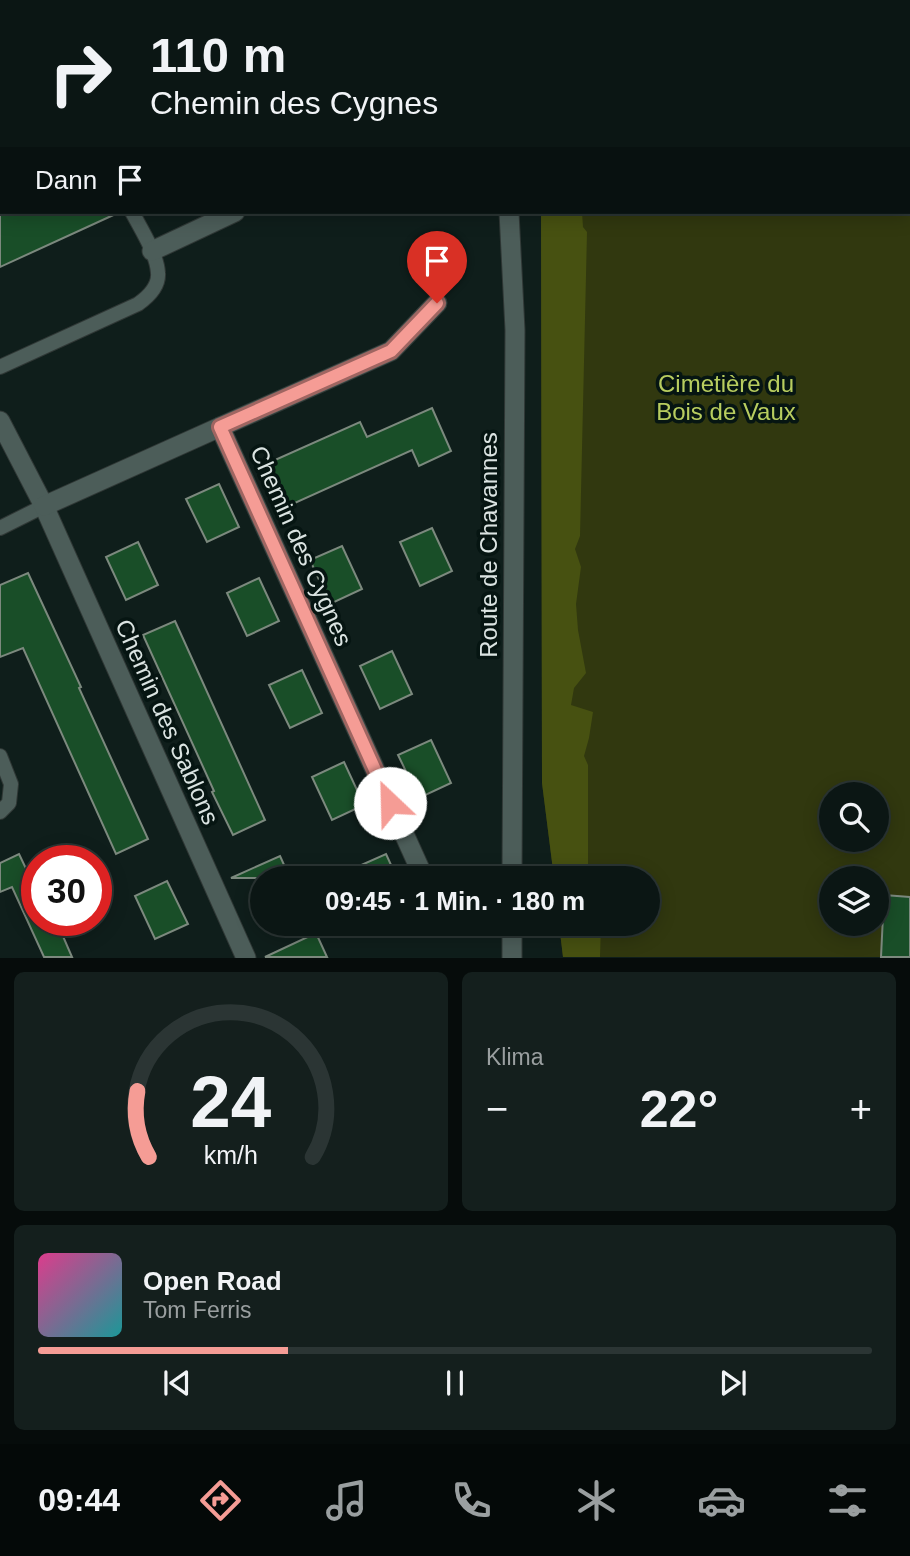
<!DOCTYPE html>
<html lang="de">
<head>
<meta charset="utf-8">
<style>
	body { margin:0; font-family:Arial,sans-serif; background:#141f1d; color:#f1f3f6; height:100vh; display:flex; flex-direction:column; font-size:26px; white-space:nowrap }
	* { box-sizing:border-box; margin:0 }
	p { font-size:23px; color:#9a9fa0 }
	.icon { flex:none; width:38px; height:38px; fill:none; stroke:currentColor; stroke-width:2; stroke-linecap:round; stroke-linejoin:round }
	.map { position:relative; height:958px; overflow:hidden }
	.panel { display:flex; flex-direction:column; gap:14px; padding:14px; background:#060c0b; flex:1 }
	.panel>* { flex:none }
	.guide { position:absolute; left:0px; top:0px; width:910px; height:214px; box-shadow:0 4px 18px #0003,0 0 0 2px #2b3534; background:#0b1614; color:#f1f3f6; overflow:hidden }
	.buttons { position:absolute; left:819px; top:782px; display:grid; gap:14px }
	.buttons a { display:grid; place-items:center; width:70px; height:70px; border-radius:50%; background:#0b1614; box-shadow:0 4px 18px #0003,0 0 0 2px #2b3534; font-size:35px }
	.speed { position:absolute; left:21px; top:845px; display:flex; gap:14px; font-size:35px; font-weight:700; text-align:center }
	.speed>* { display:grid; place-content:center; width:91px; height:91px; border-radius:50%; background:#0b1614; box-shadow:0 4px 18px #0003,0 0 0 2px #2b3534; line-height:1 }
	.speed .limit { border:10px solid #d22; background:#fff; color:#111 }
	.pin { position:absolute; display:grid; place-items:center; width:60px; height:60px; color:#fff; margin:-72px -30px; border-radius:50% 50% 50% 0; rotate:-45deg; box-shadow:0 0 7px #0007 }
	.pin .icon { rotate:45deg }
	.me { position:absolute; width:77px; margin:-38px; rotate:336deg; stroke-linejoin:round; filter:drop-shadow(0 0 5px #0008) }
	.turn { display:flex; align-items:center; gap:24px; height:147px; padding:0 35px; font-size:32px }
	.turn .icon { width:91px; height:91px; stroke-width:2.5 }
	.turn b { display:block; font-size:49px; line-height:60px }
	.then { display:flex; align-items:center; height:66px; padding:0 35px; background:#0003; gap:14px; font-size:26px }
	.big { font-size:52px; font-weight:700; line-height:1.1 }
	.panel .tile { flex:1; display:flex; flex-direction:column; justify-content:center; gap:10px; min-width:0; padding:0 24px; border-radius:10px; background:#141f1d }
	.panel .dial { align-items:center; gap:0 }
	.dial svg { height:182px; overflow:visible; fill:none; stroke:#2b3534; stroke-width:7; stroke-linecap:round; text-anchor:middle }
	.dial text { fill:#f1f3f6; stroke:none }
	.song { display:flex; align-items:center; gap:21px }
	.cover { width:84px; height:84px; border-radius:10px; background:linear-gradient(135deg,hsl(330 70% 55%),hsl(180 70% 35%)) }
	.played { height:7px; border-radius:4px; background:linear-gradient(90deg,#f59c95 30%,#2b3534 30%) }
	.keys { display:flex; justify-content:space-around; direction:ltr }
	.heat { display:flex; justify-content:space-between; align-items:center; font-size:38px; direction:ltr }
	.panel .tiles { flex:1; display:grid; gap:14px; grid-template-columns:1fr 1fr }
	.tile:last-child { grid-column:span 2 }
	.trip { position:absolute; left:250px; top:866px; width:410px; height:70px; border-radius:35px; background:#0b1614; box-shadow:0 4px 18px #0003,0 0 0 2px #2b3534; font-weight:700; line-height:70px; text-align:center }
	.tab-bar { display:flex; height:112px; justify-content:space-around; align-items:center; background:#040908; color:#9a9fa0 }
	.tab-bar .icon { width:49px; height:49px }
	.tab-bar .active { color:#f59c95 }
	.tab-bar b { font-size:32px; color:#f1f3f6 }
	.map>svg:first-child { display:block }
	.green { fill:#31380f; fill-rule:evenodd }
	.forest { fill:#475111 }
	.building { fill:#194e28; stroke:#7c897e; stroke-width:2 }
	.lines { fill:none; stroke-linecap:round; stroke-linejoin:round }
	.service-casing { stroke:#303836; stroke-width:16 }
	.pedestrian-casing { stroke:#303836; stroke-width:21 }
	.minor-casing { stroke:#303836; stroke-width:21 }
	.secondary-casing { stroke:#303836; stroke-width:21 }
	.service { stroke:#4c5d59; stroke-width:14 }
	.pedestrian { stroke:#4c5d59; stroke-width:19 }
	.minor { stroke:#4c5d59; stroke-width:19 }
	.secondary { stroke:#4c5d59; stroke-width:19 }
	.route-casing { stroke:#9f6561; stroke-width:18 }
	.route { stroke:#f59c95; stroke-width:12 }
	.labels { text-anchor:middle; stroke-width:7; stroke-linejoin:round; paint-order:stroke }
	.park-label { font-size:24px; fill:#b8cd5f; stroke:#061512 }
	.street-label { font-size:24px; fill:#dbe4e2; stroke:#061512 }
</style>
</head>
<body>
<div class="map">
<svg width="910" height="958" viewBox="0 0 910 958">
	<rect width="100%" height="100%" fill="#0f1e1b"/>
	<path class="green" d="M517,0H910V957H563L559,924H648V878H554L542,783L541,212H908V2H517ZM831,794H877V840H831ZM831,878H877V924H831Z"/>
	<g class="forest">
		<polygon points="541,212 582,212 583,227 587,232 580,536 575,549 581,567 576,604 578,630 586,673 574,688 571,705 593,712 589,738 584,756 588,765 588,878 554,878 542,783"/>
		<polygon points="559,924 601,924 600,957 563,957"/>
	</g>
	<g class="building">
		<polygon points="0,212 120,212 0,267"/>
		<polygon points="432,408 451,451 419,466 412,450 286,507 266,464 360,422 367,437"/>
		<polygon points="219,484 239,527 207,542 186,499"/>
		<polygon points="432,528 452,571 420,586 400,542"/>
		<polygon points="138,542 158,585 126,600 106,557"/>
		<polygon points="342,546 362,589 330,604 310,560"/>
		<polygon points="28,573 81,687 79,688 148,839 116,854 23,648 0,657 0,585"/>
		<polygon points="259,578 279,621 247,636 227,593"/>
		<polygon points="175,621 265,820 233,835 212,792 214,791 143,635"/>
		<polygon points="392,651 412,694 380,709 360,666"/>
		<polygon points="302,670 322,713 290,728 269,685"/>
		<polygon points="431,740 451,783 419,798 398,755"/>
		<polygon points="344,762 364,805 332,820 312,777"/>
		<polygon points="19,854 29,875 37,872 37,920 56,920 72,957 44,957 12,887 0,892 0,863"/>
		<polygon points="386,854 397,878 332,878"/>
		<polygon points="280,856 290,878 231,878"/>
		<polygon points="167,881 188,924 155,939 135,896"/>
		<polygon points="884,895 910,897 910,957 881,957"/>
		<polygon points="316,933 327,957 265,957"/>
	</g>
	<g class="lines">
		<defs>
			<g id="service">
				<polyline points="29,0 30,2"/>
				<path d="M0,367L138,304C148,297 159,286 158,273C157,254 141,229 132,212"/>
				<polyline points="0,528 44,506"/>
				<polyline points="0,756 11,784 9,803 0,812"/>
			</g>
			<g id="pedestrian">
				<polyline points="244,2 246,0"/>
				<polyline points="152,251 235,212"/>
			</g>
			<g id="minor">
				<polyline points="0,421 44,506 246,958"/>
				<polyline points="44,506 220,427"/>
				<polyline points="424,878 220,427 391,351 437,303"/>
			</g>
			<g id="secondary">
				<polyline points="455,0 455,2"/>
				<polyline points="489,0 489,2"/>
				<polyline points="509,212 515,330 512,878"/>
				<polyline points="512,958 512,924"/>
			</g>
		</defs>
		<use href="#service" class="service-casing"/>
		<use href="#pedestrian" class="pedestrian-casing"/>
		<use href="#minor" class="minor-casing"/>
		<use href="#secondary" class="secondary-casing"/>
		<use href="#service" class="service"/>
		<use href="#pedestrian" class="pedestrian"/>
		<use href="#minor" class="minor"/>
		<use href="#secondary" class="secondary"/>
	</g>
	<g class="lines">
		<defs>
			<polyline id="route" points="390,803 220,427 391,351 437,303"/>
		</defs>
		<use href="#route" class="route-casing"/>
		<use href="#route" class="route"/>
	</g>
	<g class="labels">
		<g class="park-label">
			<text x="726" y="392">Cimetière du<tspan x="726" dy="28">Bois de Vaux</tspan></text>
		</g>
		<g class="street-label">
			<text transform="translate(489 545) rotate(-90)" y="8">Route de Chavannes</text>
			<text transform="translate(301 546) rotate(66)" y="8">Chemin des Cygnes</text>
			<text transform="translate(167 722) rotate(66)" y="8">Chemin des Sablons</text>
		</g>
	</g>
</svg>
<div class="buttons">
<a><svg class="icon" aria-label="search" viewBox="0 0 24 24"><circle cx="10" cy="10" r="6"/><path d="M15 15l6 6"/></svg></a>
<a><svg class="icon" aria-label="layers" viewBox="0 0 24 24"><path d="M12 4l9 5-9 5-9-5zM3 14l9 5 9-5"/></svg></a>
</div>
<div class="speed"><div class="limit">30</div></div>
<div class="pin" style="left:437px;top:303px;background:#d93025"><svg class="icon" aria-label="arrive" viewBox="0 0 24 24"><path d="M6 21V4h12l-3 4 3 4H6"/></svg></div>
<svg class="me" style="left:390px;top:803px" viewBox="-20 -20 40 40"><circle r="19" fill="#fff"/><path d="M0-13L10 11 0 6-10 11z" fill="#f59c95"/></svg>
<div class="trip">09:45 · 1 Min. · 180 m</div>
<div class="guide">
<div class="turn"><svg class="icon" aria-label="right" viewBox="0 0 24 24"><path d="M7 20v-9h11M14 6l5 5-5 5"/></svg><div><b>110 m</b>Chemin des Cygnes</div></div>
<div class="then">Dann<svg class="icon" aria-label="arrive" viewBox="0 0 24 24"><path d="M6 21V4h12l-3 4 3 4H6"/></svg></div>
</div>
</div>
<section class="panel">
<div class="tiles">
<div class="tile dial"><svg viewBox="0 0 100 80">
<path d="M14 69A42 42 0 1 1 86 69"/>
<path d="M14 69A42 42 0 0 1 9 40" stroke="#f59c95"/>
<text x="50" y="56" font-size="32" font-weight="700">24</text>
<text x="50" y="72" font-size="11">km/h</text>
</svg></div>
<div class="tile"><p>Klima</p>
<div class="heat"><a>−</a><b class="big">22°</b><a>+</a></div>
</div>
<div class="tile">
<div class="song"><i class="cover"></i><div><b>Open Road</b><p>Tom Ferris</p></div></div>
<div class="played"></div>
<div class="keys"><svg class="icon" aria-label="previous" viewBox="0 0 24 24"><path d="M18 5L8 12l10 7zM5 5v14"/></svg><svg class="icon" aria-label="pause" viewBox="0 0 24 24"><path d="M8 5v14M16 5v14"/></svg><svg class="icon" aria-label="next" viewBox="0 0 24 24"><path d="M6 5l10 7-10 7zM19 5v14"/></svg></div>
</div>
</div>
</section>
<nav class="tab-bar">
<b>09:44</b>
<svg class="icon active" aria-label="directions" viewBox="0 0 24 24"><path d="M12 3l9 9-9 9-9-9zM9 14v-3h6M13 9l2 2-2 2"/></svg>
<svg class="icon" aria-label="music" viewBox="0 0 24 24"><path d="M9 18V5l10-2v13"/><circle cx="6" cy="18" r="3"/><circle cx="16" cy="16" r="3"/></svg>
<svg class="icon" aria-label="phone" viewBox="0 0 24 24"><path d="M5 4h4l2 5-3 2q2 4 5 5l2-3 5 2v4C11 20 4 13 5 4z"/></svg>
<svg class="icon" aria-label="climate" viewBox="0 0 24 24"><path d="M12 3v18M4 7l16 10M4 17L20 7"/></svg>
<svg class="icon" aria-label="car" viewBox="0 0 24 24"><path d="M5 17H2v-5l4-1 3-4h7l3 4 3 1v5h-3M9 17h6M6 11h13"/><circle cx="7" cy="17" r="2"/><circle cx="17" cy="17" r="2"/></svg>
<svg class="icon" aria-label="filters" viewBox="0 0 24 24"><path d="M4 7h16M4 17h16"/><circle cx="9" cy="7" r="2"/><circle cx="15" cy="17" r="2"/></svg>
</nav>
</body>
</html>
